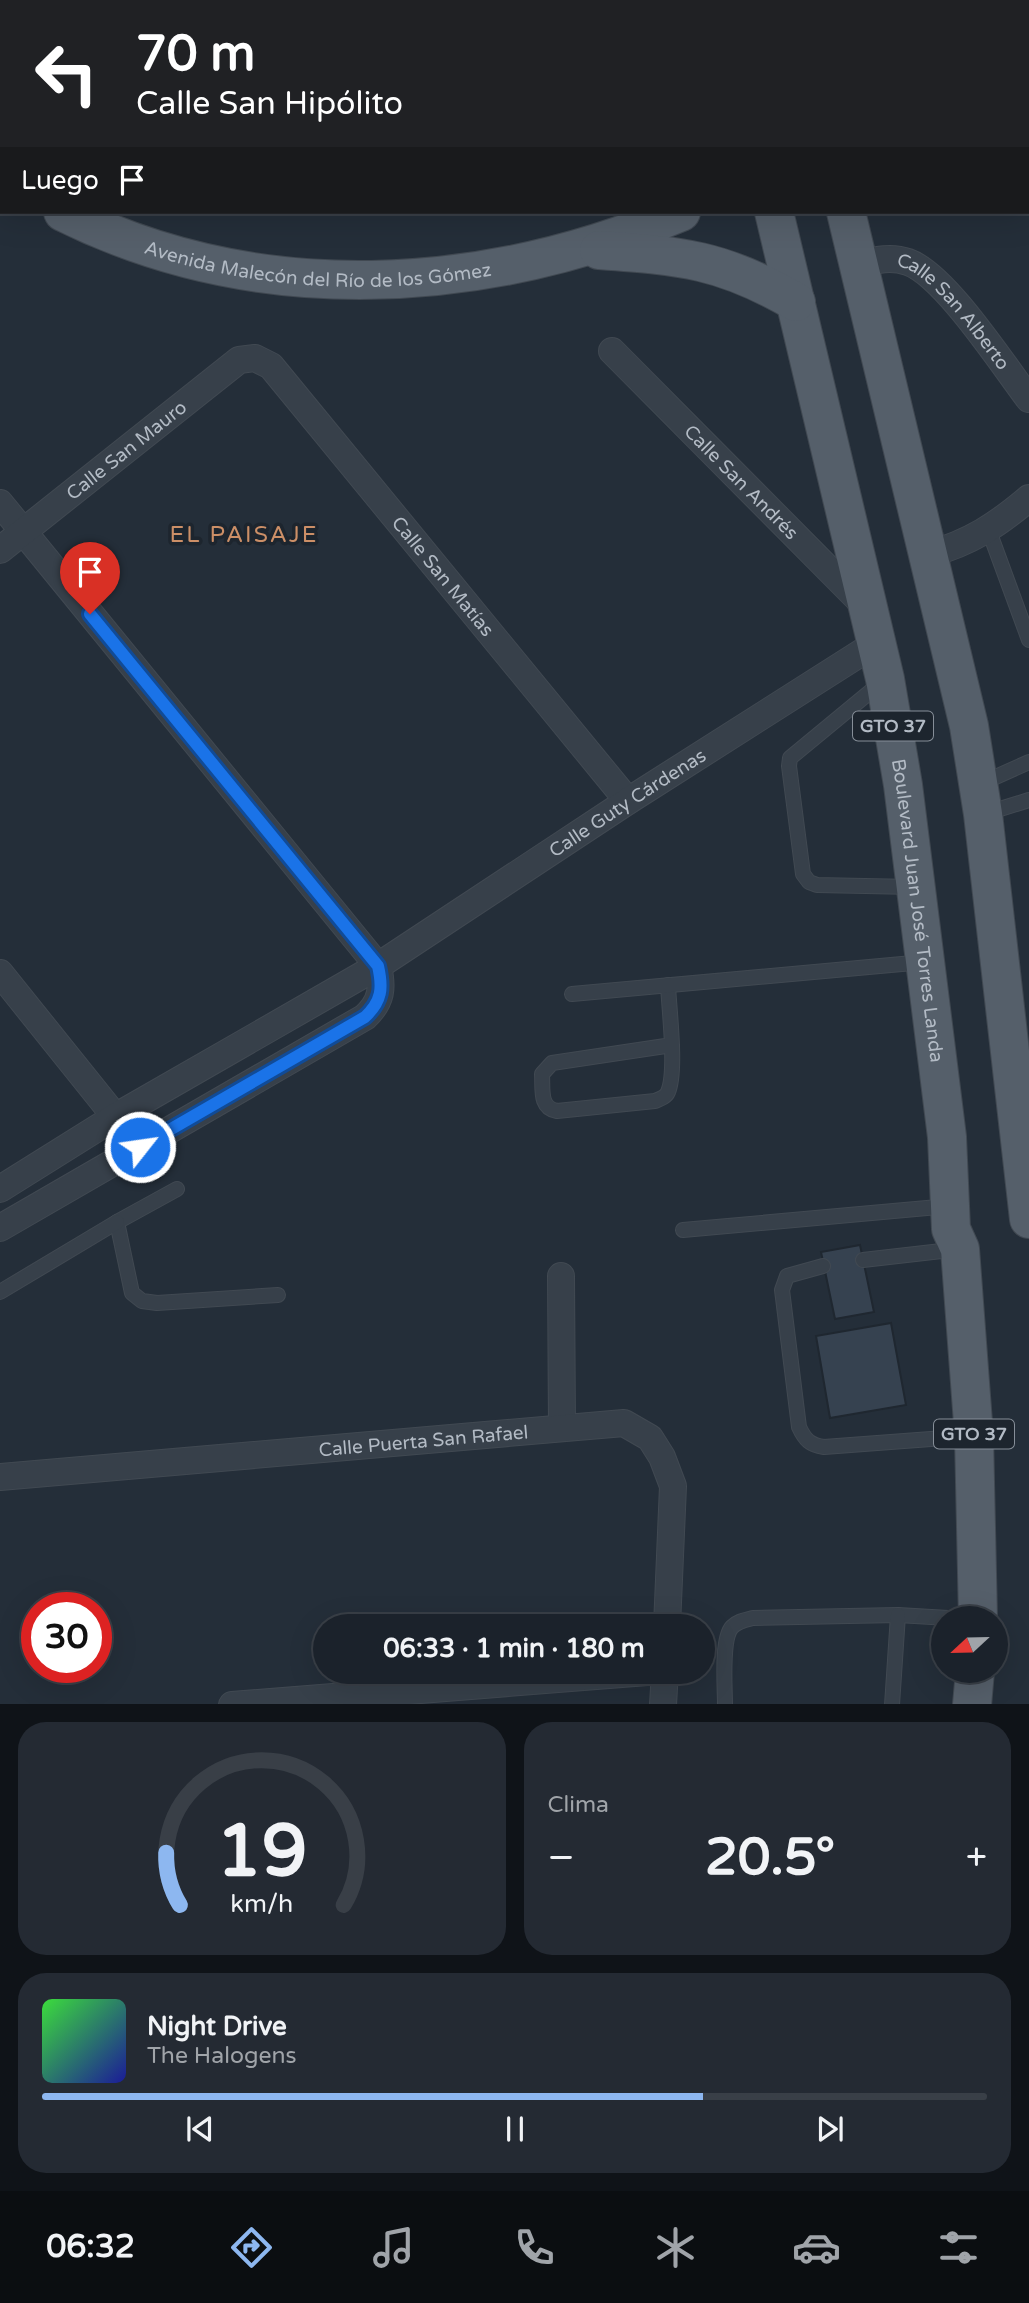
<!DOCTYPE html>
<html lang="es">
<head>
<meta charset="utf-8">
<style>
	body { margin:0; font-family:"Varela Round",sans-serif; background:#242a33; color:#f1f3f6; height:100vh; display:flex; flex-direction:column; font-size:26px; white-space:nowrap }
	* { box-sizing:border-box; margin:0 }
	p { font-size:23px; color:#a0a4a9 }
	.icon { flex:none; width:38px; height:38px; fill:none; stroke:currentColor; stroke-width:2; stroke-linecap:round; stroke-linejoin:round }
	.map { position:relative; height:1704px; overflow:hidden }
	.panel { display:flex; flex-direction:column; gap:18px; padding:18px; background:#0f1318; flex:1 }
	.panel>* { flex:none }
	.guide { position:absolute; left:0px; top:0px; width:1029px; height:214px; box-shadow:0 7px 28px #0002,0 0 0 2px #393f47; background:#202124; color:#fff; overflow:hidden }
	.needle { width:46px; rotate:248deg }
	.controls { position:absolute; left:931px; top:1606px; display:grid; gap:14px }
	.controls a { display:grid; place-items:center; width:77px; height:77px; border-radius:50%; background:#1b222b; box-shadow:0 7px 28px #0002,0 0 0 2px #393f47; font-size:35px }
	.speed { position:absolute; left:21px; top:1592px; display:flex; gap:14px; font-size:35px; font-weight:700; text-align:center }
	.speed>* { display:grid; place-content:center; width:91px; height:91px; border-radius:50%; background:#1b222b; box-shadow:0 7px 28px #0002,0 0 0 2px #393f47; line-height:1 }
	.speed .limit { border:10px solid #d22; background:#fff; color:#111 }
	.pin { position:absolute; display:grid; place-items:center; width:60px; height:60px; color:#fff; margin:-72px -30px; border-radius:50% 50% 50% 0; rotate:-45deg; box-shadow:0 0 7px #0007 }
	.pin .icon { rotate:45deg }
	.me { position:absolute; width:77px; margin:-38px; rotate:60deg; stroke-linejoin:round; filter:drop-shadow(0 0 5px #0008) }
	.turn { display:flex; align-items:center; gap:24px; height:147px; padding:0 21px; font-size:32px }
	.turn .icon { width:91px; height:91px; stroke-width:2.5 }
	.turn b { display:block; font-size:49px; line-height:60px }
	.then { display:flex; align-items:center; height:66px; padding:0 21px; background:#0003; gap:14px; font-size:26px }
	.big { font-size:52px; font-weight:700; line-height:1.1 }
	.panel .widget { flex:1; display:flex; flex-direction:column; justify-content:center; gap:10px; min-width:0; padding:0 24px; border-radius:28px; background:#242a33 }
	.panel .dial { align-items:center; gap:0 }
	.dial svg { height:182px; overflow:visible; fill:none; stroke:#393f47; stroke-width:7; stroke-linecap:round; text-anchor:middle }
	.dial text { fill:#f1f3f6; stroke:none }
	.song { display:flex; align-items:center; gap:21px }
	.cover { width:84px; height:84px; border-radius:10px; background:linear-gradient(135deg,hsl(120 70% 55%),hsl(240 70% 35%)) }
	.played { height:7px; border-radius:4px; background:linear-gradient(90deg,#8db7f0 70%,#393f47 70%) }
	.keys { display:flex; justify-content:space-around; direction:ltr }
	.heat { display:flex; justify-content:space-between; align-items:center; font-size:38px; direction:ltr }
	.panel .tiles { flex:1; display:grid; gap:18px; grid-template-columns:1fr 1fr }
	.widget:last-child { grid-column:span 2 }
	.trip { position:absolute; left:313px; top:1614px; width:402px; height:70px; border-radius:35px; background:#1b222b; box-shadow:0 7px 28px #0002,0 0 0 2px #393f47; font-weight:700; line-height:70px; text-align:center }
	.tab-bar { display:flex; height:112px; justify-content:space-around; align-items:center; background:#0b0e11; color:#a0a4a9 }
	.tab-bar .icon { width:49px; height:49px }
	.tab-bar .active { color:#8db7f0 }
	.tab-bar b { font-size:32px; color:#f1f3f6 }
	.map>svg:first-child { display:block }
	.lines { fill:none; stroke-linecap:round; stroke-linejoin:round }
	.stream { stroke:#182636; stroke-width:9 }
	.building { fill:#364250; stroke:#1f2730; stroke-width:2 }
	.service-casing { stroke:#414952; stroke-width:16 }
	.minor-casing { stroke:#414952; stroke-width:28 }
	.tertiary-casing { stroke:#414952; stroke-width:35 }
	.primary-casing { stroke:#414952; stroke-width:40 }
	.service { stroke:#37404a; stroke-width:14 }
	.minor { stroke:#37404a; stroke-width:26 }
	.tertiary { stroke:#37404a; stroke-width:33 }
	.primary { stroke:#555f6a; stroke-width:38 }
	.route-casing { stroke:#114b97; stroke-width:18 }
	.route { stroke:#1a73e8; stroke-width:12 }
	.labels { text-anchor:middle; stroke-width:7; stroke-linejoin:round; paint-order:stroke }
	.shield { fill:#1d252e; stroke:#868e98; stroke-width:2 }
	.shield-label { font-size:18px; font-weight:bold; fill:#b3bbc5 }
	.street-label { font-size:19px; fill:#b3bbc5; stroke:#1d252e }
	.quarter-label { font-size:23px; letter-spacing:2px; fill:#cc8f67; stroke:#1d252e }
</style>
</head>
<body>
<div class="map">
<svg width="1029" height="1705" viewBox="0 0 1029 1705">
	<rect width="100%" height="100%" fill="#242e39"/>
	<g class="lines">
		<polyline class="stream" points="0,115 2,116"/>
	</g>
	<g class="building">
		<polygon points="860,1245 874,1312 835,1319 821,1252"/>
		<polygon points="891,1323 906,1405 830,1418 816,1336"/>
	</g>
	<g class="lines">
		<defs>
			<g id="service">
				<polyline points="989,531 1029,640"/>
				<polyline points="882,682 790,758 789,766 803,874 809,882 817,885 913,887"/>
				<polyline points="980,784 1029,762"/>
				<polyline points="984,814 1029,800"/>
				<path d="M668,985C669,1009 677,1071 668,1092C666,1097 660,1099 655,1101L557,1111C539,1108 543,1089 542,1074L552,1063L672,1045"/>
				<polyline points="572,994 924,962"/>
				<polyline points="177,1189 117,1222 132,1293 142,1301 157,1303 278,1295"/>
				<polyline points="683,1230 949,1206"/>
				<polyline points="863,1260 959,1249"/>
				<path d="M823,1266L787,1276L782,1290L799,1427C805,1440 810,1445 824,1447L971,1436"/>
				<polyline points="0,1292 117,1222"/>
				<path d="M725,1705C725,1687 721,1639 732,1627C738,1621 745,1620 753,1618L898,1615L965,1619"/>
				<polyline points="892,1705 898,1615"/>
			</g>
			<g id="minor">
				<path id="s1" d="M860,264C876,260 891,256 908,262C945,275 1003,365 1029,399"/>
				<path id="s2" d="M612,351L868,609"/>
				<path d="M0,503L378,966C383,988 382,1001 365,1017L0,1228"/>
				<path id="s3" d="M0,550L239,360L255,358L271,366L628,801"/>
				<path d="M929,554C970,543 997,525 1029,498"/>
				<polyline points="0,973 126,1130"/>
				<path id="s4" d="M0,1189L115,1117L378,966L628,801L878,642"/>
				<polyline points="561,1276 562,1428"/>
				<path id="s5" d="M0,1477L624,1423L650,1438L662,1457L673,1486L667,1626"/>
				<polyline points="232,1705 660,1671"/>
				<polyline points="663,1705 665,1671"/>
			</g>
			<polyline id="tertiary" points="1002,2 1006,0"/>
			<g id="primary">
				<polyline points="710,0 710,2"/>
				<polyline points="785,0 785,2"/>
				<polyline points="0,180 2,181"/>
				<path id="s6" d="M63,212C258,309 484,296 681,212"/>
				<path id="s7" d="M774,212L885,679L903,785L947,1137L951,1229L960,1249L974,1436L978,1619"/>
				<polyline points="846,212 969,726 983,814 1029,1219"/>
				<path d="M599,250C682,256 722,259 796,302"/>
				<polyline points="972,1705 975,1671"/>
			</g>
		</defs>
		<use href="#service" class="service-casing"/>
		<use href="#minor" class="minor-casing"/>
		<use href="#tertiary" class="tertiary-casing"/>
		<use href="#primary" class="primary-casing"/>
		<use href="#service" class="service"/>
		<use href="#minor" class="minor"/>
		<use href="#tertiary" class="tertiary"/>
		<use href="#primary" class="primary"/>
	</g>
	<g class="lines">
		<defs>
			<path id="route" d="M90,614L378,966C383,988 382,1001 365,1017L140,1147"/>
		</defs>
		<use href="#route" class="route-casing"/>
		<use href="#route" class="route"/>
	</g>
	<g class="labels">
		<g class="shield">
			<rect x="853" y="711.5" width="80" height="29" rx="5"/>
			<rect x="934" y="1419.5" width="80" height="29" rx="5"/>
		</g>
		<g class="shield-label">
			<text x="893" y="732">GTO 37</text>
			<text x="974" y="1440">GTO 37</text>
		</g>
		<g class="street-label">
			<text dy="7" stroke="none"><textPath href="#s6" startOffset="264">Avenida Malecón del Río de los Gómez</textPath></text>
			<text dy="7" stroke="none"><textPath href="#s1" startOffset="116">Calle San Alberto</textPath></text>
			<text dy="7" stroke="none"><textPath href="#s3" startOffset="161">Calle San Mauro</textPath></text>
			<text dy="7" stroke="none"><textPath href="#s2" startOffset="184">Calle San Andrés</textPath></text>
			<text dy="7" stroke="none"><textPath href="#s3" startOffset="611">Calle San Matías</textPath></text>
			<text dy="7" stroke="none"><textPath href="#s4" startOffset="737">Calle Guty Cárdenas</textPath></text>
			<text dy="7" stroke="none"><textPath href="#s7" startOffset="714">Boulevard Juan José Torres Landa</textPath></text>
			<text dy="7" stroke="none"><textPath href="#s5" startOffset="425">Calle Puerta San Rafael</textPath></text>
		</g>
		<g class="quarter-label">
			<text x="244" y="542">EL PAISAJE</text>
		</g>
	</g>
</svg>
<div class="controls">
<a><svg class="needle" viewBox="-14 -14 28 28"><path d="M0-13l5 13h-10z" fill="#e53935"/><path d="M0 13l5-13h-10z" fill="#a0a4a9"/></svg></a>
</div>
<div class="speed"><div class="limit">30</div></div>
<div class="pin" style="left:90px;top:614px;background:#d93025"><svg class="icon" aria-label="arrive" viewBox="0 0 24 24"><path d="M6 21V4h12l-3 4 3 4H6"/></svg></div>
<svg class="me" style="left:140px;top:1147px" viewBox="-20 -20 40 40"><circle r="17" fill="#1a73e8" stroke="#fff" stroke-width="3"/><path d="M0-11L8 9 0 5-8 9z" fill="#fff"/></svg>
<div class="trip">06:33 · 1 min · 180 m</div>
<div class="guide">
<div class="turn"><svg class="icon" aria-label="left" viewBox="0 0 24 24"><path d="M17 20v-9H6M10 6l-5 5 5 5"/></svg><div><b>70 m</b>Calle San Hipólito</div></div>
<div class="then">Luego<svg class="icon" aria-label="arrive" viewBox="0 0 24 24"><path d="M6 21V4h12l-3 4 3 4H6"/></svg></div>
</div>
</div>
<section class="panel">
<div class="tiles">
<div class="widget dial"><svg viewBox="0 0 100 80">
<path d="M14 69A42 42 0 1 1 86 69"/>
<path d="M14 69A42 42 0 0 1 8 46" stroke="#8db7f0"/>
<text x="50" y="56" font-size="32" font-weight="700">19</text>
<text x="50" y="72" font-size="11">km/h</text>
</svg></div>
<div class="widget"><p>Clima</p>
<div class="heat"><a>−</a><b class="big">20.5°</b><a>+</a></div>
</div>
<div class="widget">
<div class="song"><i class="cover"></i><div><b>Night Drive</b><p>The Halogens</p></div></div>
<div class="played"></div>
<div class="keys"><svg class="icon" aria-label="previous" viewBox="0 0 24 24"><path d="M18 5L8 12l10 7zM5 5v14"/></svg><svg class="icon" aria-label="pause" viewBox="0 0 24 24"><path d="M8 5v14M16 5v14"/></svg><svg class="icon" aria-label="next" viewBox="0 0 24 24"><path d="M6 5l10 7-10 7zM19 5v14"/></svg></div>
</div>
</div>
</section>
<nav class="tab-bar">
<b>06:32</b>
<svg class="icon active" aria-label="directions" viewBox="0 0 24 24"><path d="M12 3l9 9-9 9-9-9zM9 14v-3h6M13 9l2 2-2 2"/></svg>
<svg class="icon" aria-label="music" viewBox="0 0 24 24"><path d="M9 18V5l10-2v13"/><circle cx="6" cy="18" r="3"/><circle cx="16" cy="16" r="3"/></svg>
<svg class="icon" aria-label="phone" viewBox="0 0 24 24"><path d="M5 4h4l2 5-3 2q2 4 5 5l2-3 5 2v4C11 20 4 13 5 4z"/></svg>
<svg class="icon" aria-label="climate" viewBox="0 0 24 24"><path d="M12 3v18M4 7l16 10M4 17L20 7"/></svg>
<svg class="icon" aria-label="car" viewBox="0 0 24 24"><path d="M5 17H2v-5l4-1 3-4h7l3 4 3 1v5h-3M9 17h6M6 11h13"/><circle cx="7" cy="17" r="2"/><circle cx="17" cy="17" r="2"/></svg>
<svg class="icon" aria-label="filters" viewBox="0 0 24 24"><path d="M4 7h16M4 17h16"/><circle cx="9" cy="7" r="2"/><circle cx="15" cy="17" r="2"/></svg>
</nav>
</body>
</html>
